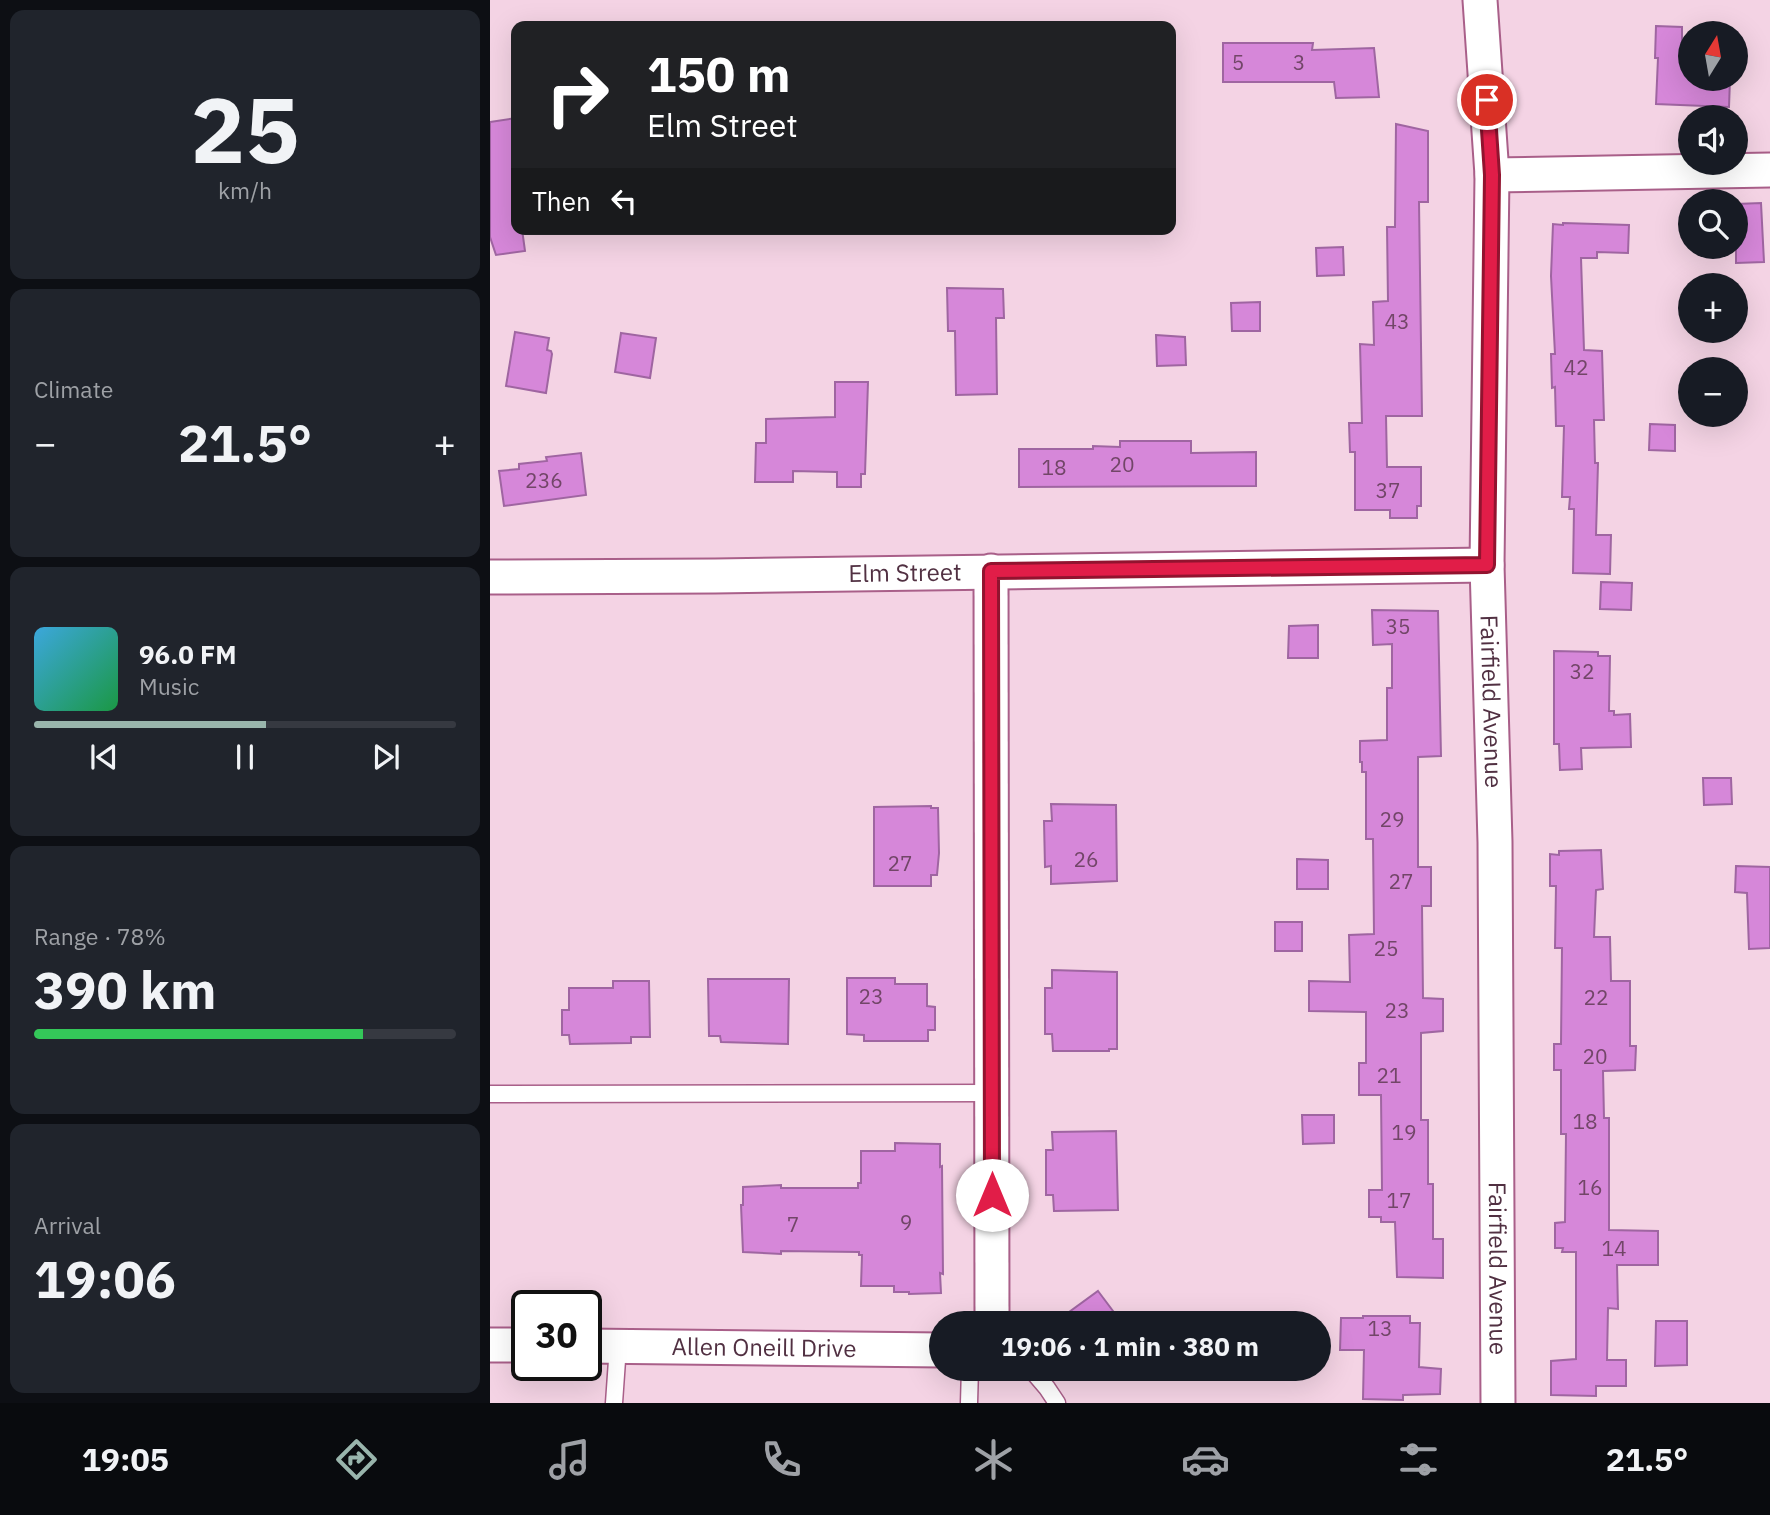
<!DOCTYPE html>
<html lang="en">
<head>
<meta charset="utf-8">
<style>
	body { margin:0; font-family:"IBM Plex Sans",sans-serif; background:#20242c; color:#f1f3f6; height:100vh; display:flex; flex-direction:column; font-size:26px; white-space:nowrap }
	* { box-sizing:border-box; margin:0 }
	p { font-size:23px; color:#9ea1a6 }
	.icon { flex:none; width:38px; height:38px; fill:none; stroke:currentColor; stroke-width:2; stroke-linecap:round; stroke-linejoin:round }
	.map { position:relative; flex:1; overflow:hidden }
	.drawer { display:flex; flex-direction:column; gap:10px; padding:10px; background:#0d0f14; width:490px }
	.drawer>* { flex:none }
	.banner { position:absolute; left:21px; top:21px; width:665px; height:214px; border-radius:14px; box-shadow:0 7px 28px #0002; background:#202124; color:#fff; overflow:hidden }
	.needle { width:46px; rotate:11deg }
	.buttons { position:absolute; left:1188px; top:21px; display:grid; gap:14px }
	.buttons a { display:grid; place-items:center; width:70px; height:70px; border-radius:50%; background:#171b24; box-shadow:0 7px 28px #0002; font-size:35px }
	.speed { position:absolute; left:21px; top:1290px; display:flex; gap:14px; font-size:35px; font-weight:700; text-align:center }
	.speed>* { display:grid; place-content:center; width:91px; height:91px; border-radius:50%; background:#171b24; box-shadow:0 7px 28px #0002; line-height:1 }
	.speed .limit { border:4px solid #111; border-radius:10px; background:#fff; color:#111 }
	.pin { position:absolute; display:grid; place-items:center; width:60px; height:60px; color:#fff; margin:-30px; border:4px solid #fff; border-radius:50%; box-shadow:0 2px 7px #0007 }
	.me { position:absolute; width:77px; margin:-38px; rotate:0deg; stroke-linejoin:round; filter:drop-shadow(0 0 5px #0008) }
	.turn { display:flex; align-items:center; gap:24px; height:147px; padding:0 21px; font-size:32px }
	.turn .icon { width:91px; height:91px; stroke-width:2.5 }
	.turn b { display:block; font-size:49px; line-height:60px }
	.then { display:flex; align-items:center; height:66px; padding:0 21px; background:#0003; gap:14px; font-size:26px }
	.big { font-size:52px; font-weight:700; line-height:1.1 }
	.drawer .card { flex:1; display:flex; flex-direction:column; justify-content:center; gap:10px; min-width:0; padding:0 24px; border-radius:14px; background:#20242c }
	.drawer .dial { align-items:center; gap:0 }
	.dial b { font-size:91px; line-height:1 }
	.song { display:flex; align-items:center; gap:21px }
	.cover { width:84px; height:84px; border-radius:10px; background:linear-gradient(135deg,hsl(200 70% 55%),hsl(140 70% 35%)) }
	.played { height:7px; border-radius:4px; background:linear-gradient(90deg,#99b5ac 55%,#363941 55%) }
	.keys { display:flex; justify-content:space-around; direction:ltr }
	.heat { display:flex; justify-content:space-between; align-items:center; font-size:38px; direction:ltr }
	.charge { height:10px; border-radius:5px; background:linear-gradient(90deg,#34c759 78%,#363941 0) }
	.trip { position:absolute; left:439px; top:1311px; width:402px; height:70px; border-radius:35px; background:#171b24; box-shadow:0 7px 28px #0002; font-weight:700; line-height:70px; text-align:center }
	.tab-bar { display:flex; height:112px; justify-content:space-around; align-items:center; background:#090b0e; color:#9ea1a6 }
	.tab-bar .icon { width:49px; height:49px }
	.tab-bar .selected { color:#99b5ac }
	.tab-bar b { font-size:32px; color:#f1f3f6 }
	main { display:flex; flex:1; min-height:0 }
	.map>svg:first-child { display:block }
	.building { fill:#d687d9; stroke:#9f65a1; stroke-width:2 }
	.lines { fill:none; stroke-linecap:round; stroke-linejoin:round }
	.service-casing { stroke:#a95f89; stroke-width:19 }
	.minor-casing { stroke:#a95f89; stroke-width:37 }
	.service { stroke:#fff; stroke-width:16 }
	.minor { stroke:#fff; stroke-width:33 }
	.route-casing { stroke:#92132f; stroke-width:18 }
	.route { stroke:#e11d48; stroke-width:12 }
	.labels { text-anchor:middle; stroke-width:7; stroke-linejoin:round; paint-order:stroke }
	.number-label { font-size:21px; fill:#724668 }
	.street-label { font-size:24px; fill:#513042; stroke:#f4d3e4 }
</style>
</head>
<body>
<main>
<section class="drawer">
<div class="card dial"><b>25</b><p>km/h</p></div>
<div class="card"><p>Climate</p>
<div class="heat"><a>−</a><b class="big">21.5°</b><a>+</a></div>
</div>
<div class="card">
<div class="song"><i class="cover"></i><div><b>96.0 FM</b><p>Music</p></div></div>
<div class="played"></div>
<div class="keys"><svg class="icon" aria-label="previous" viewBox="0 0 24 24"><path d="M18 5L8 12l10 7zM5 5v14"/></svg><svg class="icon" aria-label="pause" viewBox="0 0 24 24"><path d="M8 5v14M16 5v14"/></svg><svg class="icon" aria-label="next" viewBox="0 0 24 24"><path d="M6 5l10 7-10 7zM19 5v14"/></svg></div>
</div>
<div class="card"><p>Range · 78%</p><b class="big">390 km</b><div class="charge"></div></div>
<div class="card"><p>Arrival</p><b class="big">19:06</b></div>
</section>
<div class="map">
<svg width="1280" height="1403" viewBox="0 0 1280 1403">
	<rect width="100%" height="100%" fill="#f4d3e4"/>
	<g class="building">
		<polygon points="1166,26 1192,27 1192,43 1200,44 1200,79 1240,79 1239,107 1166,104 1168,58 1165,58"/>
		<polygon points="733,43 823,43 822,50 884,48 889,97 846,98 844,82 733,82"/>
		<polygon points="26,118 26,229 32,229 35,251 6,255 0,237 0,122"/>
		<polygon points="906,124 938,131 938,202 929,202 932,416 896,416 897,467 931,467 931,506 927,506 927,518 900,518 900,510 865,510 865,452 860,452 859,423 872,423 870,344 884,345 883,302 898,301 897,227 905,227"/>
		<polygon points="1271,203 1274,262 1246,263 1246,204"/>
		<polygon points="1073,223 1139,225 1138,253 1107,252 1107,258 1091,258 1094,350 1112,351 1114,420 1104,420 1105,463 1108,463 1106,535 1121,535 1120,574 1083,573 1084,509 1079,509 1080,497 1072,497 1074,426 1066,426 1065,387 1062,388 1061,354 1065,354 1061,276 1063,224 1073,225"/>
		<polygon points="853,247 854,275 827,276 826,248"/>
		<polygon points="457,288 513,289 514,318 506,318 507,394 466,395 465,331 458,331"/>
		<polygon points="770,302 770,331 742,331 741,303"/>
		<polygon points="25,332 59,338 57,350 61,351 62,354 56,393 16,386"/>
		<polygon points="131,333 166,338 160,378 125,372"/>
		<polygon points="666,335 695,337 696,365 667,366"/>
		<polygon points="345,382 378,382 375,474 371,474 371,487 347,487 347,472 303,471 303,482 265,482 266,443 276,443 276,419 345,417"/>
		<polygon points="1160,424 1185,425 1185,451 1159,450"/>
		<polygon points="630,441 701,441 701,453 766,452 766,486 529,487 529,449 603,449 603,446 630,447"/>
		<polygon points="91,453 96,495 14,506 9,471 29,469 29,464 57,461 56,457"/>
		<polygon points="1111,582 1142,583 1141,610 1110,609"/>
		<polygon points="882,610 948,611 951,756 928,757 928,867 941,867 941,906 932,906 933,998 953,999 953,1031 931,1033 931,1120 938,1120 938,1184 943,1184 943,1239 953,1239 953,1278 907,1277 905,1222 891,1222 891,1217 879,1217 879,1190 892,1190 891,1095 869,1095 869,1063 876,1063 876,1012 819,1011 819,981 860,982 859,935 884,934 883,839 876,839 876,772 872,772 872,762 870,762 870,741 897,740 897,688 902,688 902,644 883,645"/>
		<polygon points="828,625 828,658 798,658 799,626"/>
		<polygon points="1064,651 1108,652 1108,656 1120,656 1119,711 1124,711 1124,715 1140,714 1141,747 1091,748 1092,769 1070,770 1069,744 1064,744"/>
		<polygon points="1213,778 1241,778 1242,804 1214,805"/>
		<polygon points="561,804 626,805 627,881 561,884 561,866 555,867 554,821 562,821"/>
		<polygon points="441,806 441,808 448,808 449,853 447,875 441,875 441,886 384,886 384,807"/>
		<polygon points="1111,850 1113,889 1106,890 1104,937 1120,937 1121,981 1140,981 1140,1046 1146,1046 1145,1070 1113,1071 1114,1118 1119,1118 1119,1230 1168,1231 1168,1265 1127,1265 1128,1309 1118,1308 1117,1360 1136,1360 1136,1386 1106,1386 1106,1396 1061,1395 1061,1361 1086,1359 1086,1252 1072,1252 1073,1248 1065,1248 1065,1223 1075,1222 1076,1134 1071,1134 1071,1070 1064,1070 1064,1044 1071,1044 1072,948 1065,948 1066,886 1060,886 1060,854 1069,855 1069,851"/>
		<polygon points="807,859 838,860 838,889 807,889"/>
		<polygon points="1246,866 1280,867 1280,948 1259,949 1257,893 1245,892"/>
		<rect x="785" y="922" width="27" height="29"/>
		<polygon points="562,970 627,972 627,1049 619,1049 619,1051 563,1051 562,1034 555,1034 555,988 562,988"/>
		<polygon points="357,978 405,978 405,984 437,984 437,1006 445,1007 445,1030 438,1030 438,1041 374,1041 374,1035 357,1034"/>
		<polygon points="218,979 299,979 298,1044 231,1042 230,1036 219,1036"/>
		<polygon points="123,981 159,981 160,1037 141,1037 141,1043 80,1044 79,1035 72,1035 72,1010 79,1010 79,988 123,988"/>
		<polygon points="812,1115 844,1115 844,1143 813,1144"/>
		<polygon points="626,1131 628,1210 564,1211 563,1195 556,1195 556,1150 563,1150 562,1132"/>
		<polygon points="405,1143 450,1144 450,1167 452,1166 453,1274 450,1273 451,1293 419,1294 419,1292 404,1292 404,1286 371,1286 372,1255 369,1255 369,1252 291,1251 291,1254 253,1252 251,1205 253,1205 253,1187 291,1185 291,1188 368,1188 368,1183 371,1183 371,1151 405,1151"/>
		<polygon points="608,1291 632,1323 564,1323"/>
		<polygon points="873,1316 920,1316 920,1323 930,1323 929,1367 951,1369 950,1394 913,1395 913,1400 873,1399 874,1350 850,1350 851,1318 873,1318"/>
		<polygon points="1166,1321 1197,1321 1197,1365 1165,1366"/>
	</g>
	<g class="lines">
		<defs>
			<g id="service">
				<polyline points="0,1094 502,1093"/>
				<polyline points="540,1368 557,1388 567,1403"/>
				<polyline points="124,1403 128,1346"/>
				<polyline points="479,1403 480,1368"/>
			</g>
			<g id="minor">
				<path id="s1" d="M990,0L1002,175L997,565L1005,842L1008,1403"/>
				<polyline points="1002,175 1280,170"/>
				<polyline points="501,571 502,1323"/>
				<path id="s2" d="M0,577L225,576L997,565"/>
				<polyline points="0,1345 37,1345"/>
				<path id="s3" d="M96,1346L452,1350"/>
			</g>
		</defs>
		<use href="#service" class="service-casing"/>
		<use href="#minor" class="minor-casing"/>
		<use href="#service" class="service"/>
		<use href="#minor" class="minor"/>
	</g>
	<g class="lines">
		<defs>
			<polyline id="route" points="502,1195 501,571 997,565 1002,175 997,100"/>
		</defs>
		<use href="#route" class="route-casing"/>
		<use href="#route" class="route"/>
	</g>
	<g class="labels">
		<g class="number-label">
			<text x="748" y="70">5</text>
			<text x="809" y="70">3</text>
			<text x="907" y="329">43</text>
			<text x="1086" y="375">42</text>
			<text x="632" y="472">20</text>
			<text x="564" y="475">18</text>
			<text x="54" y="488">236</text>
			<text x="898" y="498">37</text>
			<text x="908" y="634">35</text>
			<text x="1092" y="679">32</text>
			<text x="902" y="827">29</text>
			<text x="596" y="867">26</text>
			<text x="410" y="871">27</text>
			<text x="911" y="889">27</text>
			<text x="896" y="956">25</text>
			<text x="381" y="1004">23</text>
			<text x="1106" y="1005">22</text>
			<text x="907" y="1018">23</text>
			<text x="1105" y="1064">20</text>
			<text x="899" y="1083">21</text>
			<text x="1095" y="1129">18</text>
			<text x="914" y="1140">19</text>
			<text x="1100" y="1195">16</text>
			<text x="909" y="1208">17</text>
			<text x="416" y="1230">9</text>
			<text x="303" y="1232">7</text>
			<text x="1124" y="1256">14</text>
			<text x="890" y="1336">13</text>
		</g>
		<g class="street-label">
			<text dy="8" stroke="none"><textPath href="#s2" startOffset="415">Elm Street</textPath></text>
			<text dy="8" stroke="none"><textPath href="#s1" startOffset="702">Fairfield Avenue</textPath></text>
			<text dy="8" stroke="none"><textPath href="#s1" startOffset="1269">Fairfield Avenue</textPath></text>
			<text dy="8" stroke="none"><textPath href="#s3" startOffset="178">Allen Oneill Drive</textPath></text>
		</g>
	</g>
</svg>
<div class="buttons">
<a><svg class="needle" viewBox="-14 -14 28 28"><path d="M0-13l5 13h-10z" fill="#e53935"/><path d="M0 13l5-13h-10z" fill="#9ea1a6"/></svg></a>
<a><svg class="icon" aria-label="sound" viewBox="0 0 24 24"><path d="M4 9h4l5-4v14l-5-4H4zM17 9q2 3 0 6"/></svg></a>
<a><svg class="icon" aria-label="search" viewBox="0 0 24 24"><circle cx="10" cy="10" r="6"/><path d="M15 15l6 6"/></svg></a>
<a>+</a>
<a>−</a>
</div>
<div class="speed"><div class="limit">30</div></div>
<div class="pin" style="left:997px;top:100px;background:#d93025"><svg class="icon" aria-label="arrive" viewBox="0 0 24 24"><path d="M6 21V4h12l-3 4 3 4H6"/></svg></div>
<svg class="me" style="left:502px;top:1195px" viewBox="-20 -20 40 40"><circle r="19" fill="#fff"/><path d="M0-13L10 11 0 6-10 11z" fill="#e11d48"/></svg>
<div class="trip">19:06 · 1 min · 380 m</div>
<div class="banner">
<div class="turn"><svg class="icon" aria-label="right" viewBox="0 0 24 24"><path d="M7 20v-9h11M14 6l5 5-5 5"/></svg><div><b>150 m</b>Elm Street</div></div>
<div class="then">Then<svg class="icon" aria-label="left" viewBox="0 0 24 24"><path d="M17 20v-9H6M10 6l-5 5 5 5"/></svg></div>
</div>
</div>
</main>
<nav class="tab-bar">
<b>19:05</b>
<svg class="icon selected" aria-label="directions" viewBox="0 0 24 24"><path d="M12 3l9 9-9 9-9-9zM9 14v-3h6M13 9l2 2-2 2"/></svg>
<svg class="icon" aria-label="music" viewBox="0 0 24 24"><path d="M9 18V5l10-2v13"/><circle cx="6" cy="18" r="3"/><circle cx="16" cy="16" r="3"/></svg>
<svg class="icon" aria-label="phone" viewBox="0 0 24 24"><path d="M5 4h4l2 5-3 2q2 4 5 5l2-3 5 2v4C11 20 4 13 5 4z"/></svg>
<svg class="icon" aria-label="climate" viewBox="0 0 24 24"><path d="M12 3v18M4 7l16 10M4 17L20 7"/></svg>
<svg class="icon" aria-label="car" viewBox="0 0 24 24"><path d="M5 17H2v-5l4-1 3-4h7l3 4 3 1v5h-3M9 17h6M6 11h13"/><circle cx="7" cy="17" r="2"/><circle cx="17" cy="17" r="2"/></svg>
<svg class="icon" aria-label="filters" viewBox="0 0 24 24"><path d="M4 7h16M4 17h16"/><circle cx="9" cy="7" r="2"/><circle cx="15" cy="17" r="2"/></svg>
<b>21.5°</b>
</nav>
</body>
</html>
